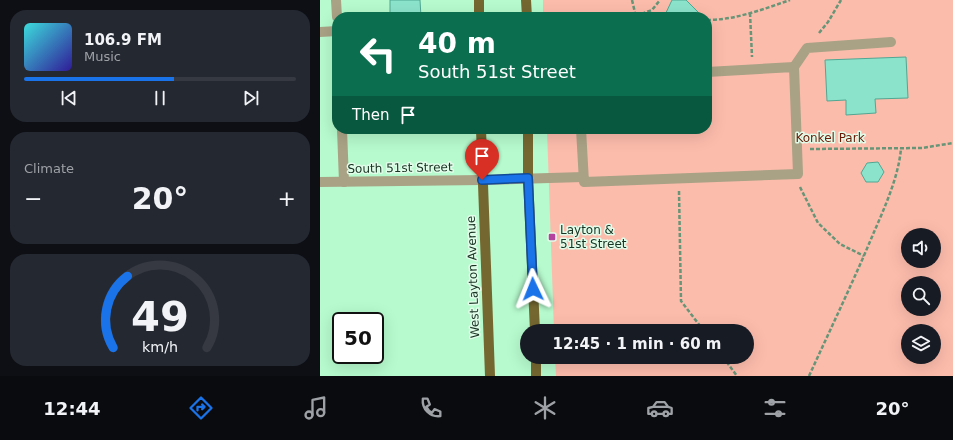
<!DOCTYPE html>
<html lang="en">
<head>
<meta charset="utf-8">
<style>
	body { margin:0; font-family:"DejaVu Sans",sans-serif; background:#242831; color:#f1f3f6; height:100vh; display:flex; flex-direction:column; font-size:15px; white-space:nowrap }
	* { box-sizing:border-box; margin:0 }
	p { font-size:13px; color:#9ea1a6 }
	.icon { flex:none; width:22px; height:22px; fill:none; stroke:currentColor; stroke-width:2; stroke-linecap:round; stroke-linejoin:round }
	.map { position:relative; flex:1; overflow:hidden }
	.panel { display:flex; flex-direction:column; gap:10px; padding:10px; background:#0d0f14; width:320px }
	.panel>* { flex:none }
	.top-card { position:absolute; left:12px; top:12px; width:380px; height:122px; border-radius:16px; box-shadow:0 4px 16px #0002; background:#0b6e4f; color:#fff; overflow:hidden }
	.fabs { position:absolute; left:581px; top:228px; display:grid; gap:8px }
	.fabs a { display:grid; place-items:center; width:40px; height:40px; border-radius:50%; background:#171b24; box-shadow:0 4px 16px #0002; font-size:20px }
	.speed { position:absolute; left:12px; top:312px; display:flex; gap:8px; font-size:20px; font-weight:700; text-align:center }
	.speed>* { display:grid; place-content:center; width:52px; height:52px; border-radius:50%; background:#171b24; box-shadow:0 4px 16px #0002; line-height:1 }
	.speed .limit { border:2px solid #111; border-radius:6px; background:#fff; color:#111 }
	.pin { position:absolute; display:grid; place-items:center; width:34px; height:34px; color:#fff; margin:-41px -17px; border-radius:50% 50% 50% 0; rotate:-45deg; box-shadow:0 0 4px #0007 }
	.pin .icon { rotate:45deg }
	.me { position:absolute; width:44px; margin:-22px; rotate:358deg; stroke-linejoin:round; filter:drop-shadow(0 0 3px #0008) }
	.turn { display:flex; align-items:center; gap:14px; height:84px; padding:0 20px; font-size:18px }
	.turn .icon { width:52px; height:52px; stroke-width:2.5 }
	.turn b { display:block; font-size:28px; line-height:34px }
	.then { display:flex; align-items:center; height:38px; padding:0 20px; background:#0003; gap:8px; font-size:15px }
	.big { font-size:30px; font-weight:600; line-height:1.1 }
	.panel .widget { flex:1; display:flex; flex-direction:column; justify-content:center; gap:6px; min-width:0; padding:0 14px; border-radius:16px; background:#242831 }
	.panel .dial { align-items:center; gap:0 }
	.dial svg { height:104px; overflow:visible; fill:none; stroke:#363941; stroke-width:7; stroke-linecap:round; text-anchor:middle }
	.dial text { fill:#f1f3f6; stroke:none }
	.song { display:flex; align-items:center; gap:12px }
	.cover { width:48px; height:48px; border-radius:6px; background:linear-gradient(135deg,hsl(180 70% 55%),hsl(250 70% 35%)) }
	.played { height:4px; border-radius:2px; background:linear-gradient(90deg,#1a73e8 55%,#363941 55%) }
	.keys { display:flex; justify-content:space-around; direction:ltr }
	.heat { display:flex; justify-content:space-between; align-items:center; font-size:22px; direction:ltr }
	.trip { position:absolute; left:200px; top:324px; width:234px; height:40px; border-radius:20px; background:#171b24; box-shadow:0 4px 16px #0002; font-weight:600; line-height:40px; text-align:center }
	.tab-bar { display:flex; height:64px; justify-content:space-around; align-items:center; background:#090b0e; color:#9ea1a6 }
	.tab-bar .icon { width:28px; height:28px }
	.tab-bar .selected { color:#1a73e8 }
	.tab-bar b { font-size:18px; color:#f1f3f6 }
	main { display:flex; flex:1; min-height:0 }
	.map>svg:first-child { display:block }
	.green { fill:#fcbcac; fill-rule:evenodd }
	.building { fill:#8ce3cc; stroke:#50a792 }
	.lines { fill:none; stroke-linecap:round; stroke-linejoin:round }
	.path { stroke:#669577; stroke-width:2.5; stroke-dasharray:4 2; stroke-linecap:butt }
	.minor { stroke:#a9a285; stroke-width:10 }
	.major { stroke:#756730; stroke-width:10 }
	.route-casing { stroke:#114b97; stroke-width:10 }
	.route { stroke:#1a73e8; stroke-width:7 }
	.poi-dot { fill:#b2429e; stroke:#e2fcea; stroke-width:1.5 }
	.labels { text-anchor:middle; stroke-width:3; stroke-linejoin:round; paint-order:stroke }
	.park-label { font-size:12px; fill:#681b06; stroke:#e2fcea }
	.street-label { font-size:12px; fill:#183322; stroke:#e2fcea }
	.poi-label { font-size:12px; fill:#183322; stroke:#e2fcea; text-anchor:start }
</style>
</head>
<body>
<main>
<section class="panel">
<div class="widget">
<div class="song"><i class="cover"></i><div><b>106.9 FM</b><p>Music</p></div></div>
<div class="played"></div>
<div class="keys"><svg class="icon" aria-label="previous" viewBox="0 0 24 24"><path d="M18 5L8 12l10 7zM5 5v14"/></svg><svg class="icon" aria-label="pause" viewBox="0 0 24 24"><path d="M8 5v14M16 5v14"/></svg><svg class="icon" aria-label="next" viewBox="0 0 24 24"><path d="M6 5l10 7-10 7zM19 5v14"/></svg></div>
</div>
<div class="widget"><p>Climate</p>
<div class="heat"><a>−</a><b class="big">20°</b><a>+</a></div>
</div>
<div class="widget dial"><svg viewBox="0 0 100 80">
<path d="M14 69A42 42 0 1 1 86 69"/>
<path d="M14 69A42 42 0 0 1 25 14" stroke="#1a73e8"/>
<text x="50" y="56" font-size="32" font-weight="700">49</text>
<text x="50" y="72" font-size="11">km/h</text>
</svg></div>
</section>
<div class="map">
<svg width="633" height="376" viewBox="0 0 633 376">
	<rect width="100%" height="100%" fill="#b6facd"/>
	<path class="green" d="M223,0H633V376H236L235,357H427V331H234L227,129H387V17H223ZM588,235H614V261H588ZM588,283H614V309H588ZM588,331H614V357H588Z"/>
	<g class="building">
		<polygon points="70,0 100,0 101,17 70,17"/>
		<polygon points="352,0 366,0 383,17 344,17"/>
		<polygon points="586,57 588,98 555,99 556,113 526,115 526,100 507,101 505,60"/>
		<polygon points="558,162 564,172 558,182 546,182 541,173 547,163"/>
	</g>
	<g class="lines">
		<g class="path">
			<polyline points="312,0 316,17"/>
			<polyline points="430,13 432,57"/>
			<polyline points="316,16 332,10 340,0"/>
			<path d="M387,20C415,20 444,9 470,0"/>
			<polyline points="499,33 508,22 521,0"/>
			<polyline points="490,149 602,148 633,143"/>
			<polyline points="480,187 498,223 520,244 544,256"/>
			<polyline points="359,191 361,301 384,331"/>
			<polyline points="403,357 417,376"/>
			<path d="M489,376C511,328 534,280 554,232C565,207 579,175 581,148"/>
		</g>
		<g class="minor">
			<polyline points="16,0 17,17"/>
			<polyline points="0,32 17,31"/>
			<polyline points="474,67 487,48 571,42"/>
			<polyline points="22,129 24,182"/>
			<polyline points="261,129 264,182 478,174 474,67 387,72"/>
			<polyline points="0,182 162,180 263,177"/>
		</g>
		<g class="major">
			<polyline points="159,0 159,17"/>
			<polyline points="206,0 207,17"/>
			<polyline points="161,129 170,376"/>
			<polyline points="208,129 208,178 215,331"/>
			<polyline points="216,357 216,376"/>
		</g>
	</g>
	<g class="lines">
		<defs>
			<polyline id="route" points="162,180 208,178 213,289"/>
		</defs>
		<use href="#route" class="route-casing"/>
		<use href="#route" class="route"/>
	</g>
	<rect class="poi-dot" x="228" y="233" width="8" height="8" rx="2"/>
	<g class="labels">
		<g class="park-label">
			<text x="510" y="142">Konkel Park</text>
		</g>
		<g class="street-label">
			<text transform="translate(80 168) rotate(-1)" y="4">South 51st Street</text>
			<text transform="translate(153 277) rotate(-92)" y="4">West Layton Avenue</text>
		</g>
		<g class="poi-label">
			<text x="240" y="234">Layton &amp;<tspan x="240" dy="14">51st Street</tspan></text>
		</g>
	</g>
</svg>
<div class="fabs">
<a><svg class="icon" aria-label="sound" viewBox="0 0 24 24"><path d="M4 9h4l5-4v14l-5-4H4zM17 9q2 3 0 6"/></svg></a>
<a><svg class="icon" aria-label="search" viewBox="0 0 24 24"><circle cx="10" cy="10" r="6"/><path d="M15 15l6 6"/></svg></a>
<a><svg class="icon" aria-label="layers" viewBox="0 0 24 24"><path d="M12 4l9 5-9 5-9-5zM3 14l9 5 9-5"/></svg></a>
</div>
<div class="speed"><div class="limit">50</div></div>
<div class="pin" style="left:162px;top:180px;background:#d93025"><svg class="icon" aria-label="arrive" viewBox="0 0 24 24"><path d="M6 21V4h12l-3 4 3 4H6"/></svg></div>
<svg class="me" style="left:213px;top:289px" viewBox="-20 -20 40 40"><path d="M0-17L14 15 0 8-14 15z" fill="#1a73e8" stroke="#fff" stroke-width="4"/></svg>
<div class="trip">12:45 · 1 min · 60 m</div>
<div class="top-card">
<div class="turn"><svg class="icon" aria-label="left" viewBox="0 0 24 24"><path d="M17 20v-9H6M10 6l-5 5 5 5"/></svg><div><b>40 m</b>South 51st Street</div></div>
<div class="then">Then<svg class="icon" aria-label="arrive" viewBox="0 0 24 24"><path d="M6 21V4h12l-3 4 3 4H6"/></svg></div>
</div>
</div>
</main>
<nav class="tab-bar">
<b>12:44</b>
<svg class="icon selected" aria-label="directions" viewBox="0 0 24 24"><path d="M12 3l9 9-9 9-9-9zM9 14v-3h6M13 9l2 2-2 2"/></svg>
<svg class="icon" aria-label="music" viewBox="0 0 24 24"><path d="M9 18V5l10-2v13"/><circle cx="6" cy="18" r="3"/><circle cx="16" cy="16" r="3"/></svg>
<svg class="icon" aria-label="phone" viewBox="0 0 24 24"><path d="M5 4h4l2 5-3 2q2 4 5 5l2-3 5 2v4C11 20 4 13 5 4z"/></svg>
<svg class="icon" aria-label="climate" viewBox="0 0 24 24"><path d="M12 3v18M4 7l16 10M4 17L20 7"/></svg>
<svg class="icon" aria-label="car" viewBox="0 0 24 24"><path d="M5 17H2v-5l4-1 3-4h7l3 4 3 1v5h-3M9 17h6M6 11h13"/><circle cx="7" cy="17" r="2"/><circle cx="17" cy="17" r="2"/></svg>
<svg class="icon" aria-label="filters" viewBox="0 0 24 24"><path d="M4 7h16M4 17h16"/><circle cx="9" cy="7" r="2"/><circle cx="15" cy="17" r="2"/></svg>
<b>20°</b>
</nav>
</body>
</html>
